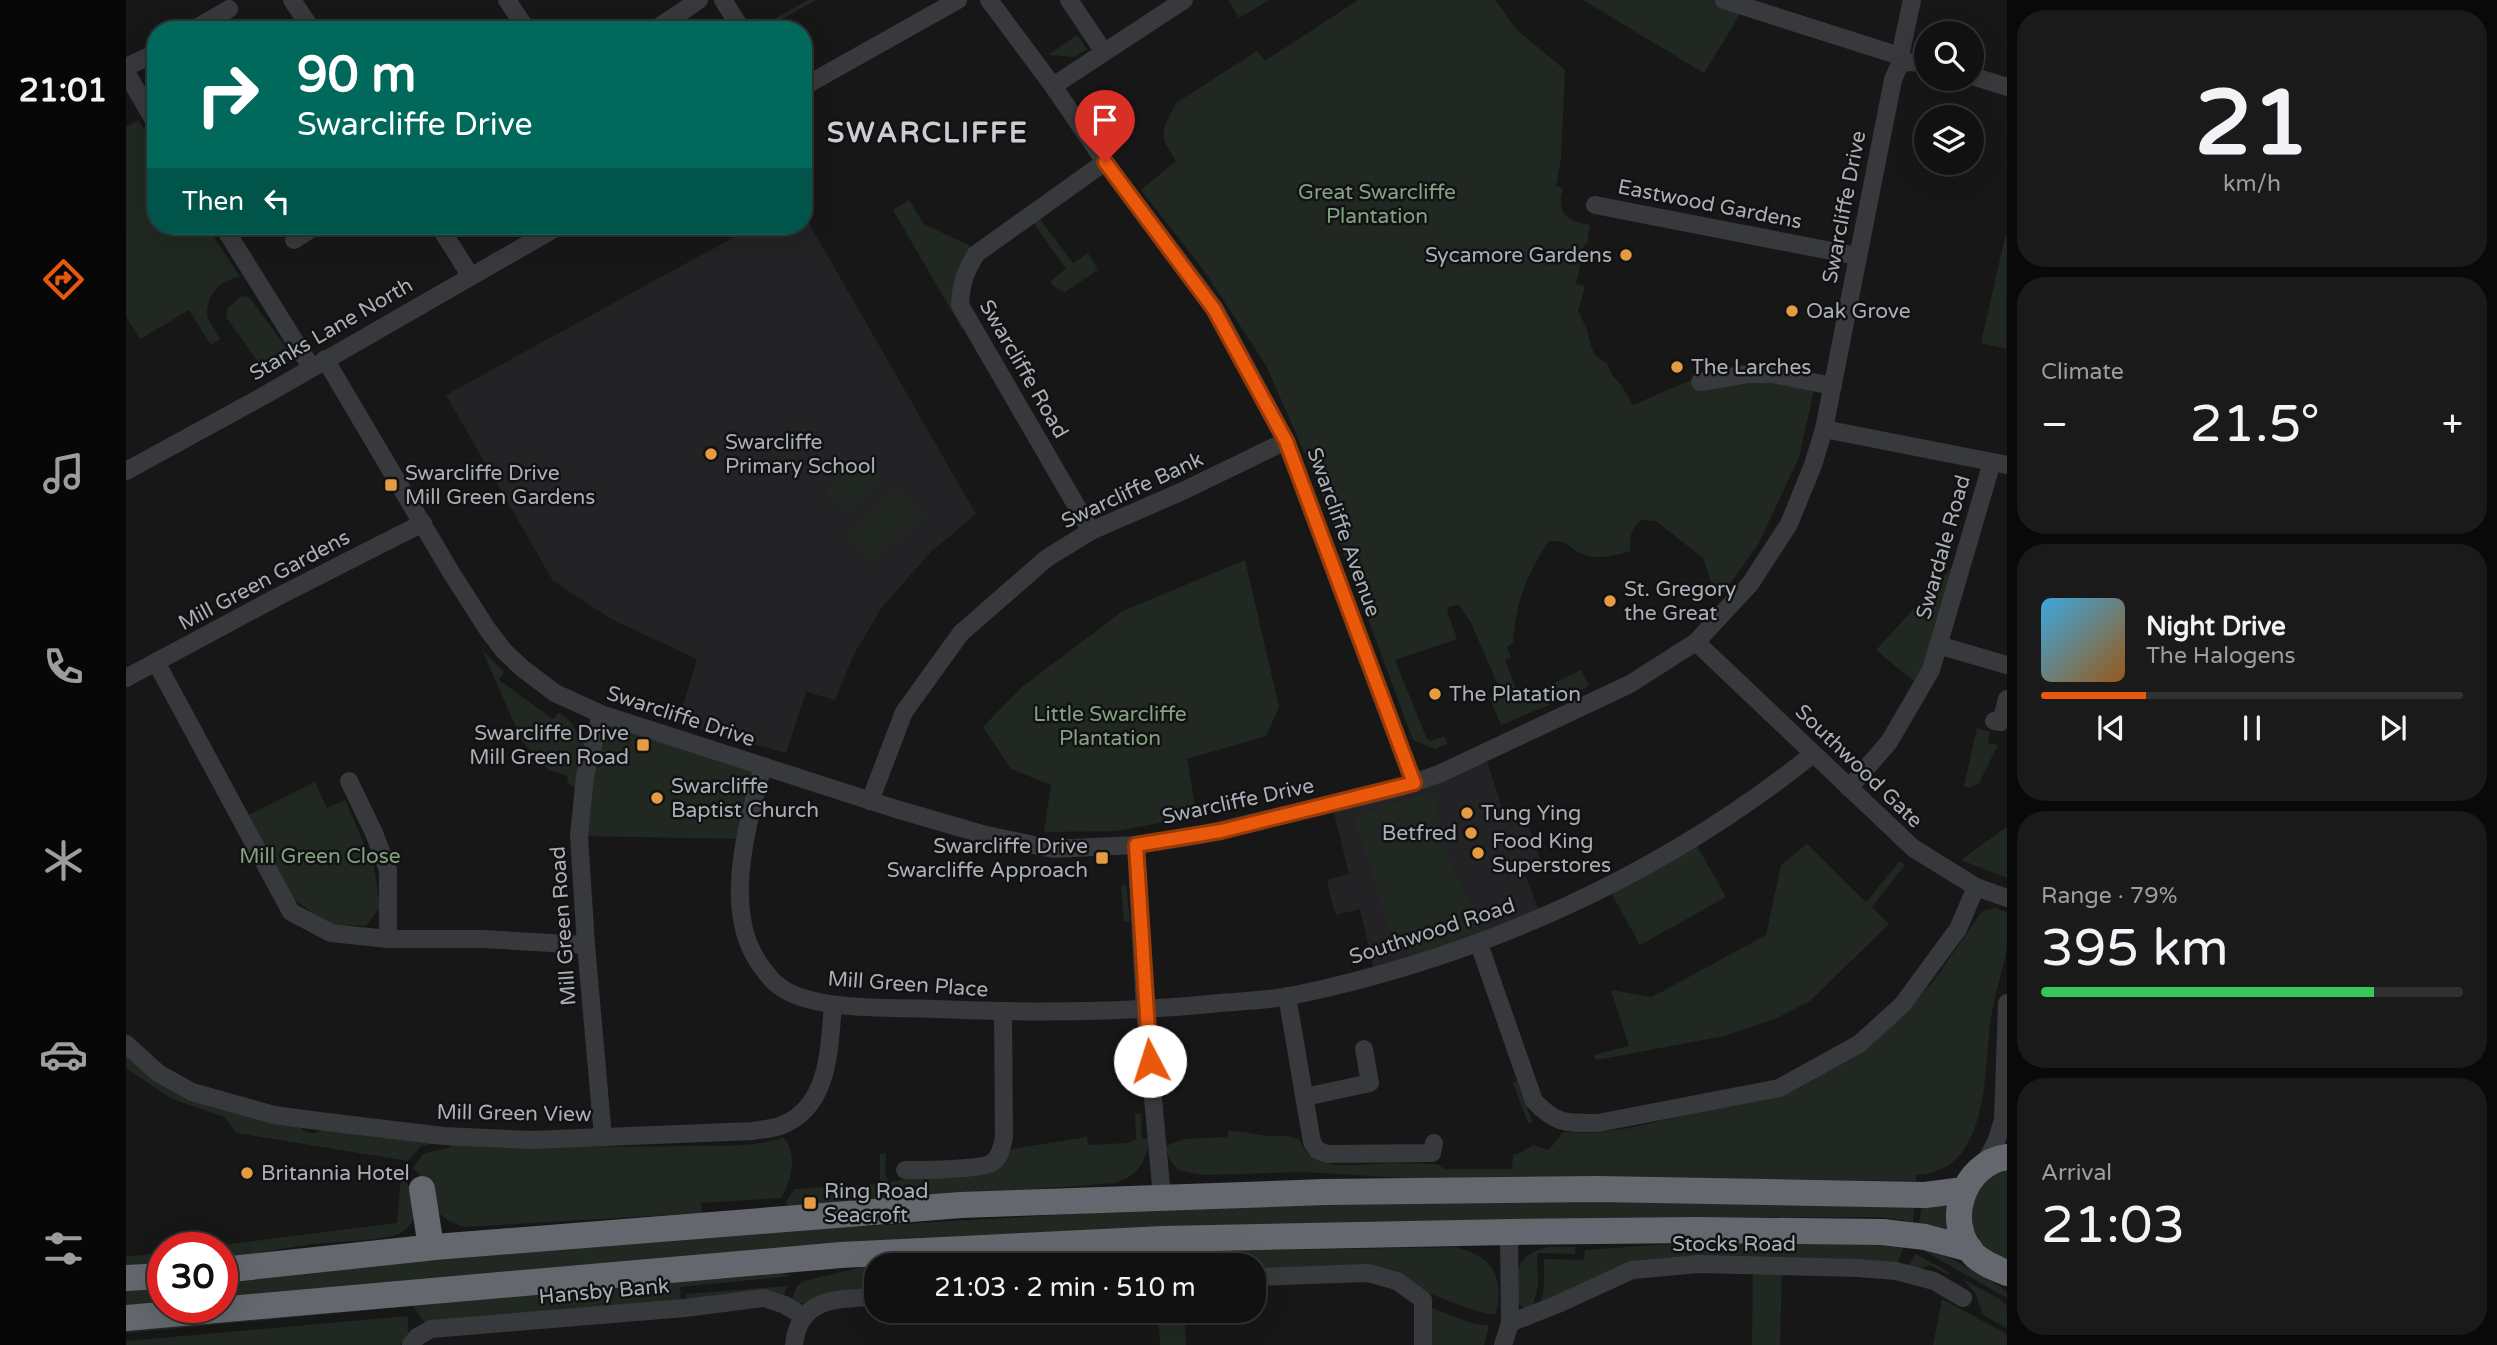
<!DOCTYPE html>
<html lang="en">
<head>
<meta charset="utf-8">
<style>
	body { margin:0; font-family:"Varela Round",sans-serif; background:#1a1a1b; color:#f1f3f6; height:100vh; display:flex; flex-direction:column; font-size:26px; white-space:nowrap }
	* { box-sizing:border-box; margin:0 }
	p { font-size:23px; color:#9c9d9f }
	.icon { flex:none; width:38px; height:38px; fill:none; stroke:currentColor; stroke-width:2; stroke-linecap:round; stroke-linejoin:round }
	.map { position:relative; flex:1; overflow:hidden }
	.panel { display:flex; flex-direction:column; gap:10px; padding:10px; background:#09090a; width:490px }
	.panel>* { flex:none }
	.top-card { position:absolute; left:21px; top:21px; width:665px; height:214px; border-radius:28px; box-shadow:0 7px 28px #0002,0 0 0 2px #303132; background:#00695c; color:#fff; overflow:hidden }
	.fabs { position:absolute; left:1788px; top:21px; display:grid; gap:14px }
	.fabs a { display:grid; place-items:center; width:70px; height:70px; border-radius:50%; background:#111112; box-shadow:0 7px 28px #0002,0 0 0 2px #303132; font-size:35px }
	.speed { position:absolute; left:21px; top:1232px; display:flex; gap:14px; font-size:35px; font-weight:700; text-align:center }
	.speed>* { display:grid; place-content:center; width:91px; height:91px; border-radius:50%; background:#111112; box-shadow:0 7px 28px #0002,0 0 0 2px #303132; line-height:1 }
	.speed .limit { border:10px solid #d22; background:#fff; color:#111 }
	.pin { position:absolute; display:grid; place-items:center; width:60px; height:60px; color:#fff; margin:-72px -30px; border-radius:50% 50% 50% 0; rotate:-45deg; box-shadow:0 0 7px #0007 }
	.pin .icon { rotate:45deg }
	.me { position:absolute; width:77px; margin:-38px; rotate:355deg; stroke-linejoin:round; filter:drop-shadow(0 0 5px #0008) }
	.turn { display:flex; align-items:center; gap:24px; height:147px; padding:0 35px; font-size:32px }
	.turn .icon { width:91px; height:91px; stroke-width:2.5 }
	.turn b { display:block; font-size:49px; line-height:60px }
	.then { display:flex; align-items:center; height:66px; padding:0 35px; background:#0003; gap:14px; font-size:26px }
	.big { font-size:52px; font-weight:600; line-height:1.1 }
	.panel .tile { flex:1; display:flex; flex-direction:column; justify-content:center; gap:10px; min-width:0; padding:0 24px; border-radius:28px; background:#1a1a1b }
	.panel .dial { align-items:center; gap:0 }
	.dial b { font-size:91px; line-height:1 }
	.song { display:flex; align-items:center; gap:21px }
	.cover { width:84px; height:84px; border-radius:10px; background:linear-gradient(135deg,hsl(200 70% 55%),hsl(30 70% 35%)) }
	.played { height:7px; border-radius:4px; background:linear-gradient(90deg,#ea580c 25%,#303132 25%) }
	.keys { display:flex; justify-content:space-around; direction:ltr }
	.heat { display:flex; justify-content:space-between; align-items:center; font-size:38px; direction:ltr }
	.charge { height:10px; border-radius:5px; background:linear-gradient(90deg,#34c759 79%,#303132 0) }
	.trip { position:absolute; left:738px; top:1253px; width:402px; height:70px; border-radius:28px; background:#111112; box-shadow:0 7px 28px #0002,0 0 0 2px #303132; font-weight:600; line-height:70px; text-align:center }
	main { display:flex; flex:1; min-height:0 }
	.tabs { display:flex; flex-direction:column; width:126px; justify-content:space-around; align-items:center; background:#070707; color:#9c9d9f }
	.tabs .icon { width:49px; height:49px }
	.tabs .selected { color:#ea580c }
	.tabs b { font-size:32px; color:#f1f3f6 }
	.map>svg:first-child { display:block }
	.built { fill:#232325 }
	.green { fill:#212821 }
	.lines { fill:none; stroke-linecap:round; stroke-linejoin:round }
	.minor { stroke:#38393d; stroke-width:18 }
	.highway { stroke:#64686e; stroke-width:26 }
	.route-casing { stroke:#983908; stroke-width:18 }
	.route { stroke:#ea580c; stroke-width:12 }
	.poi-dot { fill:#e59b42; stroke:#121213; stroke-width:2.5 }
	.labels { text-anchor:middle; stroke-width:5; stroke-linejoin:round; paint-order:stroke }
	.park-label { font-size:21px; fill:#84a182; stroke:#121213 }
	.street-label { font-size:21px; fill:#aaafb7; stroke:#121213 }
	.poi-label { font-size:21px; fill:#aaafb7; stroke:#121213; text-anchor:start }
	.district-label { font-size:28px; font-weight:bold; letter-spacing:2px; fill:#caced4; stroke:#121213 }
</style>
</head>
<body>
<main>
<nav class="tabs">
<b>21:01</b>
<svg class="icon selected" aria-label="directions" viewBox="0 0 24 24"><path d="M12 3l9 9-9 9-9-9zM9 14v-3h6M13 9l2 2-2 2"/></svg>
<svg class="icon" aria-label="music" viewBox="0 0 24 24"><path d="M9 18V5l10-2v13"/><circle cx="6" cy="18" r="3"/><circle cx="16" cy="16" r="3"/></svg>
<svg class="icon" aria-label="phone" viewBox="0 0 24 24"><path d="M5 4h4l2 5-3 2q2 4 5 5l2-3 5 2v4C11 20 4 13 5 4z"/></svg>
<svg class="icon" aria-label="climate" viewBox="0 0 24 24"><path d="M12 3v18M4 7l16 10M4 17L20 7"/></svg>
<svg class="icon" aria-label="car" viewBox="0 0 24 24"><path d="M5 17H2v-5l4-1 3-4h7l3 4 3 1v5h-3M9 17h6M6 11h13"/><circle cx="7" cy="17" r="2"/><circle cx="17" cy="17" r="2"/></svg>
<svg class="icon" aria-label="filters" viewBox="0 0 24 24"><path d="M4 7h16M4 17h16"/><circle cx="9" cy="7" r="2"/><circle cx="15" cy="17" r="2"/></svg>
</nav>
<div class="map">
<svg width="1881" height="1345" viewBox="0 0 1881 1345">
	<rect width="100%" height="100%" fill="#171718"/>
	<g class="built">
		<polygon points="677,213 850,514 805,552 756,607 727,656 709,700 680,692 660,753 552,723 571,659 485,619 427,581 320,395 628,226 677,226"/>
		<polygon points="1358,752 1380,819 1398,813 1414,859 1396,867 1416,918 1249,975 1234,909 1210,915 1204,895 1201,880 1223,874 1206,805"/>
	</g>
	<g class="green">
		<polygon points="682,0 690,0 637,30 628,30 626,27 629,19 634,18 639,24"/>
		<polygon points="1102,0 1143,0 1113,18"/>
		<path d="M1232,0H1369L1391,30L1439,70L1435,159L1430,185L1437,189C1429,214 1443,221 1464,225L1461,244L1458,245L1450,284L1459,286L1452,311L1461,329L1465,346L1469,355L1481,364L1486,375L1496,386L1507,405L1572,377L1645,382L1688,390L1673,457L1633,543L1598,592L1593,593L1585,582L1577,558L1530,521L1515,520C1504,530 1504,537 1504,551C1490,555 1473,560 1459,555C1442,549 1446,541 1423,541C1400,576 1390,600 1387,643L1381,647L1385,658L1379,660L1394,699L1416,689L1423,705L1375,725L1364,699L1376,694L1345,623L1333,605L1322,607L1321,611L1331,639L1269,660L1301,739L1305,741L1318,736L1322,744L1309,749L1287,740L1192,484L1140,365L1076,268L1015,190L1050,161L1038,141V127L1050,103L1131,51L1139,61Z"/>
		<polygon points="1457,0 1598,0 1619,6 1578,73"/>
		<polygon points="951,35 961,49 949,57 922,55"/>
		<path d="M12,120L30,147V226H81L114,277C93,280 80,296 81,317L94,339L85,345L63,310L14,339L0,317V127Z"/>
		<polygon points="783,200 798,224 855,251 839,271 845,324 836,329 767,210"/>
		<polygon points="913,218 947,263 962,253 972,270 939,292 930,288 924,282 940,269 907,222"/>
		<polygon points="1879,237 1881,237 1880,349 1855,343"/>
		<polygon points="115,296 123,297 161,349 162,360 144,371 135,366 100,317 102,308"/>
		<polygon points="737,460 756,482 720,513 700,491"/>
		<polygon points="773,488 798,516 744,562 720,534"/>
		<polygon points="1119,560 1153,707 1140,736 1061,759 1071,816 991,831 918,832 925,785 885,769 857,727 896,687 997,611"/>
		<polygon points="1828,565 1804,656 1791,684 1750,650"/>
		<path d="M356,650L378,672L373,680L427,719L432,713C450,721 446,730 460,743L449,787L441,783L442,776L422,770L396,741Z"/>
		<polygon points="1455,670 1463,686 1427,703 1420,687"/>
		<polygon points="475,714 637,766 619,839 453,836"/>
		<polygon points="1851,728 1864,732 1862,743 1872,745 1853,783 1843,788 1838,786"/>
		<polygon points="189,782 201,808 219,800 248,867 254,907 240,926 203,924 166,898 121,816"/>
		<path d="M1307,791C1313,826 1323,863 1339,895C1345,909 1354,920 1359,934L1291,956L1289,947L1269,945L1228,818Z"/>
		<polygon points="1881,827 1881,878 1835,860 1878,829"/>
		<polygon points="1566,837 1600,897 1514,945 1482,887"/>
		<polygon points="1681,844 1740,902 1774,861 1779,865 1746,907 1763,924 1684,1001 1651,1018 1598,1036 1471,1060 1467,1055 1503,1046 1485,990 1526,997 1640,935 1655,865"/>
		<polygon points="1000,883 1004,921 998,922 995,887"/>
		<path d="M1870,908L1881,912C1881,923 1881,934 1881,945C1878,969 1868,993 1865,1018C1857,1072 1865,1172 1790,1175V1181L1462,1177L1296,1179L1178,1172L1077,1175L1052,1170L1043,1159L1040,1146L1058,1139L1101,1137L1102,1131C1115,1131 1128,1134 1141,1136C1153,1137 1162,1134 1174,1140C1185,1176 1239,1163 1267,1163C1282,1163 1296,1164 1311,1164L1319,1169H1386L1387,1155L1394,1153L1407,1145L1423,1150L1437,1132L1466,1133L1504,1128L1674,1087L1743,1043L1807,982L1854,914L1859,910Z"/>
		<path d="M0,1051L25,1073L174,1127C182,1135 191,1135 198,1127L315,1142L295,1146L282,1161L111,1133L98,1117L44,1098L0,1068Z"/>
		<polygon points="1391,1081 1406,1121 1406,1123 1402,1123 1387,1083"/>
		<path d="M1009,1114H1015L1016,1139H1023C1020,1163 1012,1175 990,1183L662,1207L660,1202L668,1189L754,1184V1154L760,1153L759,1174L763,1182L808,1175L877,1158L886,1149L961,1137L962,1145L1002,1143L1010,1139Z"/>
		<path d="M657,1137C672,1153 666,1180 655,1198L575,1203L576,1213L339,1227C296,1215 313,1192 287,1168L297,1154L325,1147L326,1141C406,1146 486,1148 567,1146C595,1145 631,1148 657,1137Z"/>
		<path d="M1881,1166V1260C1853,1248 1843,1237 1847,1205C1848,1196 1849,1187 1857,1180C1863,1175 1873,1171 1881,1166Z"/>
		<path d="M275,1177C294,1192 296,1224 272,1234C256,1241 206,1242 186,1244C156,1248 126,1255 96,1260V1248H72L271,1223Z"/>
		<polygon points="1514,1200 1789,1205 1787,1222 1755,1217 1649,1217 1385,1219 1248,1222 96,1300 96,1278 655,1231 963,1213 1131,1204"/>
		<polygon points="1822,1201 1820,1215 1824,1238 1793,1223 1796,1205"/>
		<polygon points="1589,1241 1780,1241 1770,1267 1573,1260 1414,1306 1418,1286 1418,1259 1458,1260 1459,1250"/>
		<path d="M1330,1247C1339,1250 1349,1253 1356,1258C1374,1271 1376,1296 1369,1315L1346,1310L1231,1265L1129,1268V1265H751V1288C737,1289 723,1289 709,1291C693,1294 682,1309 665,1301L671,1286L678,1281L744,1265L1096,1248L1151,1250Z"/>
		<path d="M1422,1247H1449V1254L1411,1253L1412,1285L1406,1309C1383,1311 1387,1272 1397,1260C1404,1252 1412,1250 1422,1247Z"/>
		<path d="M1793,1248C1823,1253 1848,1272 1875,1287L1881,1292V1298Z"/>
		<polygon points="37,1252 37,1266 0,1268 0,1257"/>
		<polygon points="1790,1254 1824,1273 1821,1274 1804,1265 1790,1270 1781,1268"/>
		<polygon points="1627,1265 1656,1266 1654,1345 1626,1345"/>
		<polygon points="655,1272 666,1276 554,1287 555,1300 300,1325 287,1306 0,1333 0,1329"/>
		<polygon points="1837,1279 1875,1300 1881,1306 1881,1328 1857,1315 1849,1293"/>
		<polygon points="37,1284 37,1306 0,1309 0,1286"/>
		<polygon points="661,1286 657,1297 561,1300 560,1294"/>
		<polygon points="1816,1299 1881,1334 1881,1345 1807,1345"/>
		<polygon points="1303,1307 1345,1323 1363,1326 1358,1345 1304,1345"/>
		<polygon points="1032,1311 1058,1311 1060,1345 1034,1345"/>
		<polygon points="282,1316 282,1337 274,1345 0,1345 0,1341"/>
	</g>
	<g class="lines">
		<g class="minor">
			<polyline points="166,0 186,30"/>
			<polyline points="381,0 401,30"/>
			<polyline points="597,0 616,30"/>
			<polyline points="863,0 927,86 979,162 1089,309 1160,441 1288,783"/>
			<polyline points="943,0 978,52"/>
			<polyline points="1598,0 1774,56 1780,62 1801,63"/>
			<polyline points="67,30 103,9"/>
			<polyline points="528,30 573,0"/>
			<polyline points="1774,56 1786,0"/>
			<polyline points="0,67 30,53"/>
			<polyline points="0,72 30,124"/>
			<polyline points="1846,76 1881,87"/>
			<polyline points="927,86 1058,0"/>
			<polyline points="677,87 832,0"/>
			<polyline points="1469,205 1731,256"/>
			<polyline points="97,226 185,367"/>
			<polyline points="313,226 344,275"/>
			<polyline points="168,240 190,226"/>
			<polyline points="199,359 326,574 362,630 378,651 396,668 429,693 475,714 770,809 856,834 927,849 1010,845 1079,834 1272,788 1313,774 1504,684 1570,642 1624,584 1663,524 1687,465 1698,429 1767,80 1773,66 1780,62"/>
			<polyline points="1574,382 1622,374 1646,374 1707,386"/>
			<polyline points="1698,429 1881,465"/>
			<polyline points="0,471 139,395 433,226"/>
			<path d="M965,531L834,305C835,284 839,272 850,254L979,162"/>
			<polyline points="1570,642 1787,848 1850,887 1881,898"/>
			<polyline points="1812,645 1881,665"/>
			<polyline points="30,662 165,912 205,933 262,939 357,939 460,945"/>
			<polyline points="0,678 155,595 297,523"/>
			<polyline points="475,714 459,776 453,836 460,945 477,1137"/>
			<polyline points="1868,721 1875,722 1881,699"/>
			<path d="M637,766C621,826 595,912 635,966C640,973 647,982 653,986C686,1012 768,1007 810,1009C901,1013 992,1013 1084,1004C1110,1001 1138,1001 1164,996C1355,957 1535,876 1687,754"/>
			<polyline points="223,781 248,833 262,870 262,939"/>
			<polyline points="1723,788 1763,742 1805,670 1866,462"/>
			<polyline points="744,801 778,712 835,633 921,558 965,531 1059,490 1160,441"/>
			<polyline points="1010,845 1019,1010 1036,1197"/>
			<path d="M1353,944L1408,1101C1431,1125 1441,1123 1472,1123L1653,1088L1733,1044L1776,1005L1832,929L1850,887"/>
			<polyline points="1161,996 1186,1142 1191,1150 1201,1154 1306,1153 1308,1143"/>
			<path d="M0,1044L32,1073L66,1092L148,1115L185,1120L317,1136L405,1140L627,1131C636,1129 646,1129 654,1126C704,1108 703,1048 707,1005"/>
			<polyline points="1179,1097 1244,1083 1238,1049"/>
			<polyline points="1857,1166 1870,1142 1877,1120 1881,1003"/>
			<path d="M779,1170C796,1170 858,1170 867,1162C875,1156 876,1146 878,1137L877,1013"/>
			<polyline points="1129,1277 1242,1273 1271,1281 1297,1300 1297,1345"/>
			<polyline points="1384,1323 1432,1304 1506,1270 1573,1264 1732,1268 1770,1271 1808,1281 1837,1298"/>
			<polyline points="285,1345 291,1337 305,1329 559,1308 638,1298 659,1305 677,1316"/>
			<path d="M668,1345C673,1296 713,1299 751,1297"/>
			<polyline points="1377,1345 1384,1323 1383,1232"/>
		</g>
		<g class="highway">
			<path d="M1881,1157C1837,1163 1817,1223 1848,1255C1858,1264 1869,1268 1881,1273"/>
			<polyline points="296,1189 305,1247"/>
			<polyline points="96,1270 309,1247 835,1205 1199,1192 1471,1189 1799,1195 1838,1190"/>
			<polyline points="0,1278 37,1276"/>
			<polyline points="0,1318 715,1255 1037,1239 1383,1232 1571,1230 1757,1232 1799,1237 1844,1249"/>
		</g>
	</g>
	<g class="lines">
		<defs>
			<polyline id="route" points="979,162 1088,309 1160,441 1288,783 1095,831 1010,845 1024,1061"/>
		</defs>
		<use href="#route" class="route-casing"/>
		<use href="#route" class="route"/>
	</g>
	<g class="poi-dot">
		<circle cx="1500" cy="255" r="7"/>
		<circle cx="1666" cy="311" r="7"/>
		<circle cx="1551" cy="367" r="7"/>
		<circle cx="585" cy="454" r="7"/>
		<rect x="258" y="478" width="14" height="14" rx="3.5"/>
		<circle cx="1484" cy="601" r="7"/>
		<circle cx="1309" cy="694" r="7"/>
		<rect x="510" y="738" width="14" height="14" rx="3.5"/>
		<circle cx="531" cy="798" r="7"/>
		<circle cx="1341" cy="813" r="7"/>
		<circle cx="1345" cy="833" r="7"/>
		<circle cx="1352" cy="853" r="7"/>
		<rect x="969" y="851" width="14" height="14" rx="3.5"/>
		<circle cx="121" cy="1173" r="7"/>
		<rect x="677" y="1196" width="14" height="14" rx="3.5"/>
	</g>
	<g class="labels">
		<g class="park-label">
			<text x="1251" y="199">Great Swarcliffe<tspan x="1251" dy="24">Plantation</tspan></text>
			<text x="984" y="721">Little Swarcliffe<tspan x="984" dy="24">Plantation</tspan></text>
			<text x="194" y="863">Mill Green Close</text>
		</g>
		<g class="street-label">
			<text transform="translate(1584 204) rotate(11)" y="7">Eastwood Gardens</text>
			<text transform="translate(1718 207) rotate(-79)" y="7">Swarcliffe Drive</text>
			<text transform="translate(205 329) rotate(-30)" y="7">Stanks Lane North</text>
			<text transform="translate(898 369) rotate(60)" y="7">Swarcliffe Road</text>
			<text transform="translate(1006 490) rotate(-25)" y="7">Swarcliffe Bank</text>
			<text transform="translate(1218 532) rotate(70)" y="7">Swarcliffe Avenue</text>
			<text transform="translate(1817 547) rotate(-74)" y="7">Swardale Road</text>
			<text transform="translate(138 580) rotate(-28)" y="7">Mill Green Gardens</text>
			<text transform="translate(555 716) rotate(18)" y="7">Swarcliffe Drive</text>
			<text transform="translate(1733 766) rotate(44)" y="7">Southwood Gate</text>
			<text transform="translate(1112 801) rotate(-12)" y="7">Swarcliffe Drive</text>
			<text transform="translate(437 926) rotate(-94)" y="7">Mill Green Road</text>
			<text transform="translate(1306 931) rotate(-18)" y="7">Southwood Road</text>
			<text transform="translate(782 984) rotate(4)" y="7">Mill Green Place</text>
			<text transform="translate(388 1113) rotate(1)" y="7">Mill Green View</text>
			<text x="1608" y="1251">Stocks Road</text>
			<text transform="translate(478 1291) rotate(-5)" y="7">Hansby Bank</text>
		</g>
		<g class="poi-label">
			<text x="1486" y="262" text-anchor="end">Sycamore Gardens</text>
			<text x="1680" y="318">Oak Grove</text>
			<text x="1565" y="374">The Larches</text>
			<text x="599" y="449">Swarcliffe<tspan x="599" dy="24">Primary School</tspan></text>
			<text x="279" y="480">Swarcliffe Drive<tspan x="279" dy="24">Mill Green Gardens</tspan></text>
			<text x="1498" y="596">St. Gregory<tspan x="1498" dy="24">the Great</tspan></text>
			<text x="1323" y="701">The Platation</text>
			<text x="503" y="740" text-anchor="end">Swarcliffe Drive<tspan x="503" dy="24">Mill Green Road</tspan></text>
			<text x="545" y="793">Swarcliffe<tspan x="545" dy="24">Baptist Church</tspan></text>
			<text x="1355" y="820">Tung Ying</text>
			<text x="1331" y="840" text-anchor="end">Betfred</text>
			<text x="1366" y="848">Food King<tspan x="1366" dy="24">Superstores</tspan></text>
			<text x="962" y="853" text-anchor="end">Swarcliffe Drive<tspan x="962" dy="24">Swarcliffe Approach</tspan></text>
			<text x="135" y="1180">Britannia Hotel</text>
			<text x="698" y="1198">Ring Road<tspan x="698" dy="24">Seacroft</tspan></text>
		</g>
		<g class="district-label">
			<text x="802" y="142">SWARCLIFFE</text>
		</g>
	</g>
</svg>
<div class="fabs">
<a><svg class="icon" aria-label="search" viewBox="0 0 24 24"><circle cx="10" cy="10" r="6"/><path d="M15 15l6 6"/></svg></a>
<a><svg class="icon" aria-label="layers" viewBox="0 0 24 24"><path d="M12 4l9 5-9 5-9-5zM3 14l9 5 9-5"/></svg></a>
</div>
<div class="speed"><div class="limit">30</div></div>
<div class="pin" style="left:979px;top:162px;background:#d93025"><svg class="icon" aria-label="arrive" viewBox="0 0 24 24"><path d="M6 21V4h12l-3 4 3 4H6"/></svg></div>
<svg class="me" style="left:1024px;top:1061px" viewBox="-20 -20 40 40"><circle r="19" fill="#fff"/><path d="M0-13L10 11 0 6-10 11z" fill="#ea580c"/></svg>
<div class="trip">21:03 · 2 min · 510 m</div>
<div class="top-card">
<div class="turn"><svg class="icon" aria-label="right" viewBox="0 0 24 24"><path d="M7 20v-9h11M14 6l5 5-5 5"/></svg><div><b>90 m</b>Swarcliffe Drive</div></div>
<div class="then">Then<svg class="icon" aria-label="left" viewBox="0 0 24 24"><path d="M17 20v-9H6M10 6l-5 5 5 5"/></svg></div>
</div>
</div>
<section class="panel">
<div class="tile dial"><b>21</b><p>km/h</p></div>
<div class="tile"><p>Climate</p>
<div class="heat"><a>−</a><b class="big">21.5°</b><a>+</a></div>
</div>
<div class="tile">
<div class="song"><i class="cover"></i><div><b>Night Drive</b><p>The Halogens</p></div></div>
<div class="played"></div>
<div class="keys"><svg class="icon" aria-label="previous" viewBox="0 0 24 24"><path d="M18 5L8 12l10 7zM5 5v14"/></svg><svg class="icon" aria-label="pause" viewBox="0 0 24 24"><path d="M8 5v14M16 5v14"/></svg><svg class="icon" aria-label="next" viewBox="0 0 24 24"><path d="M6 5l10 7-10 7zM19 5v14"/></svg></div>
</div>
<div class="tile"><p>Range · 79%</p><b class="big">395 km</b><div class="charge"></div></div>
<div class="tile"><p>Arrival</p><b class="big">21:03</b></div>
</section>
</main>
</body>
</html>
